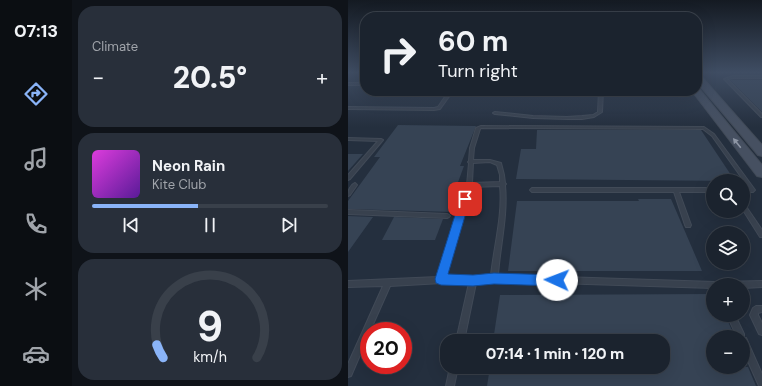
<!DOCTYPE html>
<html lang="en">
<head>
<meta charset="utf-8">
<style>
	body { margin:0; font-family:"DM Sans",sans-serif; background:#282f3a; color:#f1f3f6; height:100vh; display:flex; flex-direction:column; font-size:15px; white-space:nowrap }
	* { box-sizing:border-box; margin:0 }
	p { font-size:13px; color:#a0a4aa }
	.icon { flex:none; width:22px; height:22px; fill:none; stroke:currentColor; stroke-width:2; stroke-linecap:round; stroke-linejoin:round }
	.map { position:relative; flex:1; overflow:hidden }
	.drawer { display:flex; flex-direction:column; gap:6px; padding:6px; background:#0f1319; width:276px }
	.drawer>* { flex:none }
	.guide { position:absolute; left:12px; top:12px; width:342px; height:84px; border-radius:16px; box-shadow:0 4px 16px #0002,0 0 0 1px #39404a; background:#1b232e; color:#f1f3f6; overflow:hidden }
	.tools { position:absolute; left:358px; top:174px; display:grid; gap:8px }
	.tools a { display:grid; place-items:center; width:44px; height:44px; border-radius:50%; background:#1b232e; box-shadow:0 4px 16px #0002,0 0 0 1px #39404a; font-size:20px }
	.speed { position:absolute; left:12px; top:322px; display:flex; gap:8px; font-size:20px; font-weight:700; text-align:center }
	.speed>* { display:grid; place-content:center; width:52px; height:52px; border-radius:50%; background:#1b232e; box-shadow:0 4px 16px #0002,0 0 0 1px #39404a; line-height:1 }
	.speed .limit { border:6px solid #d22; background:#fff; color:#111 }
	.pin { position:absolute; display:grid; place-items:center; width:34px; height:34px; color:#fff; margin:-17px; border-radius:8px; box-shadow:0 2px 6px #0006 }
	.me { position:absolute; width:44px; margin:-22px; rotate:272deg; stroke-linejoin:round; filter:drop-shadow(0 0 3px #0008) }
	.turn { display:flex; align-items:center; gap:14px; height:84px; padding:0 12px; font-size:18px }
	.turn .icon { width:52px; height:52px; stroke-width:2.5 }
	.turn b { display:block; font-size:28px; line-height:34px }
	.big { font-size:30px; font-weight:800; line-height:1.1 }
	.drawer .tile { flex:1; display:flex; flex-direction:column; justify-content:center; gap:6px; min-width:0; padding:0 14px; border-radius:16px; background:#282f3a }
	.drawer .dial { align-items:center; gap:0 }
	.dial svg { height:104px; overflow:visible; fill:none; stroke:#39404a; stroke-width:7; stroke-linecap:round; text-anchor:middle }
	.dial text { fill:#f1f3f6; stroke:none }
	.song { display:flex; align-items:center; gap:12px }
	.cover { width:48px; height:48px; border-radius:6px; background:linear-gradient(135deg,hsl(300 70% 55%),hsl(270 70% 35%)) }
	.played { height:4px; border-radius:2px; background:linear-gradient(90deg,#8ab4f8 45%,#39404a 45%) }
	.keys { display:flex; justify-content:space-around; direction:ltr }
	.heat { display:flex; justify-content:space-between; align-items:center; font-size:22px; direction:ltr }
	.trip { position:absolute; left:92px; top:334px; width:230px; height:40px; border-radius:16px; background:#1b232e; box-shadow:0 4px 16px #0002,0 0 0 1px #39404a; font-weight:800; line-height:40px; text-align:center }
	main { display:flex; flex:1; min-height:0 }
	.dock { display:flex; flex-direction:column; width:72px; justify-content:space-around; align-items:center; background:#0b0e12; color:#a0a4aa }
	.dock .icon { width:28px; height:28px }
	.dock .selected { color:#8ab4f8 }
	.dock b { font-size:18px; color:#f1f3f6 }
	.map>svg:first-child { display:block }
	.building { fill:#364354 }
	.lines { fill:none; stroke-linecap:round; stroke-linejoin:round }
	.lane-casing { stroke:#414a57; stroke-width:2 }
	.secondary-casing { stroke:#414a57; stroke-width:2 }
	.lane { fill:#38414e; fill-rule:evenodd }
	.secondary { fill:#465061; fill-rule:evenodd }
	.oneway { fill:#8e96a5 }
	.route { fill:#1a73e8; stroke:#114b97 }
</style>
</head>
<body>
<main>
<nav class="dock">
<b>07:13</b>
<svg class="icon selected" aria-label="directions" viewBox="0 0 24 24"><path d="M12 3l9 9-9 9-9-9zM9 14v-3h6M13 9l2 2-2 2"/></svg>
<svg class="icon" aria-label="music" viewBox="0 0 24 24"><path d="M9 18V5l10-2v13"/><circle cx="6" cy="18" r="3"/><circle cx="16" cy="16" r="3"/></svg>
<svg class="icon" aria-label="phone" viewBox="0 0 24 24"><path d="M5 4h4l2 5-3 2q2 4 5 5l2-3 5 2v4C11 20 4 13 5 4z"/></svg>
<svg class="icon" aria-label="climate" viewBox="0 0 24 24"><path d="M12 3v18M4 7l16 10M4 17L20 7"/></svg>
<svg class="icon" aria-label="car" viewBox="0 0 24 24"><path d="M5 17H2v-5l4-1 3-4h7l3 4 3 1v5h-3M9 17h6M6 11h13"/><circle cx="7" cy="17" r="2"/><circle cx="17" cy="17" r="2"/></svg>
</nav>
<section class="drawer">
<div class="tile"><p>Climate</p>
<div class="heat"><a>−</a><b class="big">20.5°</b><a>+</a></div>
</div>
<div class="tile">
<div class="song"><i class="cover"></i><div><b>Neon Rain</b><p>Kite Club</p></div></div>
<div class="played"></div>
<div class="keys"><svg class="icon" aria-label="previous" viewBox="0 0 24 24"><path d="M18 5L8 12l10 7zM5 5v14"/></svg><svg class="icon" aria-label="pause" viewBox="0 0 24 24"><path d="M8 5v14M16 5v14"/></svg><svg class="icon" aria-label="next" viewBox="0 0 24 24"><path d="M6 5l10 7-10 7zM19 5v14"/></svg></div>
</div>
<div class="tile dial"><svg viewBox="0 0 100 80">
<path d="M14 69A42 42 0 1 1 86 69"/>
<path d="M14 69A42 42 0 0 1 9 59" stroke="#8ab4f8"/>
<text x="50" y="56" font-size="32" font-weight="700">9</text>
<text x="50" y="72" font-size="11">km/h</text>
</svg></div>
</section>
<div class="map">
<svg width="414" height="386" viewBox="0 0 414 386">
	<rect width="100%" height="100%" fill="#242f3e"/>
	<g class="building">
		<polygon points="382,80 414,80 414,112"/>
		<polygon points="50,125 128,126 112,166 116,166 106,193 113,193 106,212 0,209 0,201 32,157 26,157"/>
		<polygon points="189,130 353,130 387,181 168,179 173,149 188,149"/>
		<polygon points="0,154 15,154 0,171"/>
		<polygon points="290,199 323,199 354,271 160,271 169,201 291,201"/>
		<polygon points="0,216 25,217 0,252"/>
		<polygon points="46,217 95,219 87,240 34,240"/>
		<polygon points="365,294 365,315 377,315 387,337 365,337 365,367 400,367 408,386 139,386 142,367 315,367 315,341 145,341 152,295"/>
	</g>
	<g class="lines">
		<defs>
			<g id="lane">
				<polygon points="385,76 414,76 414,78 385,78 379,79 414,114 414,117 413,117 376,79"/>
				<rect x="0" y="83" width="17" height="2"/>
				<polygon points="101,91 105,91 92,109 86,110 0,109 0,107 86,108 90,107"/>
				<polygon points="251,91 255,91 254,112 246,117 234,119 219,119 185,118 147,114 145,113 147,112 185,116 219,117 234,116 245,115 250,112"/>
				<path d="M133,126L356,127L366,134L407,190L405,192H395V188H401L364,136L355,129L133,128L132,129L126,148L125,160H142L153,163L156,175L157,183L158,184L157,185C160,215 152,246 150,275L367,282L369,283L370,284L371,283L373,282L414,281V287L395,288V285H365V288L146,281L128,283L116,341H108L121,283H94L42,286L22,331H21V334L3,376L0,377V364L35,286L0,287V281L90,277L119,185L121,163L120,162L121,161L122,148L128,128ZM142,162L149,165L152,175V182L124,183L125,163ZM152,186C155,214 146,247 143,275L125,277H97L123,187Z"/>
				<polygon points="0,138 33,139 35,140 2,179 0,180 0,175 30,141 0,140"/>
				<path d="M7,183L9,185L2,195L0,196C0,191 2,185 7,183Z"/>
				<polygon points="184,188 365,188 365,192 331,192 343,225 342,227 338,227 337,225 326,192 184,192 182,190"/>
				<polygon points="395,204 397,205 414,230 414,237 412,237 395,210"/>
				<polygon points="0,210 99,214 101,215 102,216 101,217 99,218 0,214"/>
				<polygon points="408,306 414,306 414,312 410,313 410,315 414,323 414,335 411,334 402,315 405,308"/>
				<polygon points="379,315 387,315 396,334 396,338 398,338 414,374 414,386 411,386 395,350 395,337 389,337"/>
				<polygon points="102,367 110,367 106,386 98,386"/>
			</g>
			<g id="secondary">
				<polygon points="349,75 352,75 414,145 414,156 410,155 349,82"/>
				<polygon points="349,89 351,89 414,165 414,177 409,176 344,91 349,91"/>
			</g>
		</defs>
		<use href="#lane" class="lane-casing"/>
		<use href="#secondary" class="secondary-casing"/>
		<use href="#lane" class="lane"/>
		<use href="#secondary" class="secondary"/>
	</g>
	<defs><path id="oneway-solid" d="M-6-.8H1V-3.2L6.5 0L1 3.2V.8H-6Z"/></defs>
	<use class="oneway" href="#oneway-solid" transform="translate(389 143) rotate(-129)"/>
	<linearGradient id="sky" x2="0" y2="1"><stop stop-color="#141a22"/><stop offset="0.57" stop-color="#3f4d63"/><stop offset="1" stop-color="#3f4d63" stop-opacity="0"/></linearGradient>
	<rect width="414" height="127" fill="url(#sky)"/>
	<polygon class="route" points="117,195 122,199 100,274 125,275 146,273 209,275 214,276 215,280 214,284 209,286 146,284 125,286 93,285 88,283 87,279 112,199"/>
</svg>
<div class="tools">
<a><svg class="icon" aria-label="search" viewBox="0 0 24 24"><circle cx="10" cy="10" r="6"/><path d="M15 15l6 6"/></svg></a>
<a><svg class="icon" aria-label="layers" viewBox="0 0 24 24"><path d="M12 4l9 5-9 5-9-5zM3 14l9 5 9-5"/></svg></a>
<a>+</a>
<a>−</a>
</div>
<div class="speed"><div class="limit">20</div></div>
<div class="pin" style="left:117px;top:199px;background:#d93025"><svg class="icon" aria-label="arrive" viewBox="0 0 24 24"><path d="M6 21V4h12l-3 4 3 4H6"/></svg></div>
<svg class="me" style="left:209px;top:280px" viewBox="-20 -20 40 40"><circle r="19" fill="#fff"/><path d="M0-13L10 11 0 6-10 11z" fill="#1a73e8"/></svg>
<div class="trip">07:14 · 1 min · 120 m</div>
<div class="guide">
<div class="turn"><svg class="icon" aria-label="right" viewBox="0 0 24 24"><path d="M7 20v-9h11M14 6l5 5-5 5"/></svg><div><b>60 m</b>Turn right</div></div>
</div>
</div>
</main>
</body>
</html>
